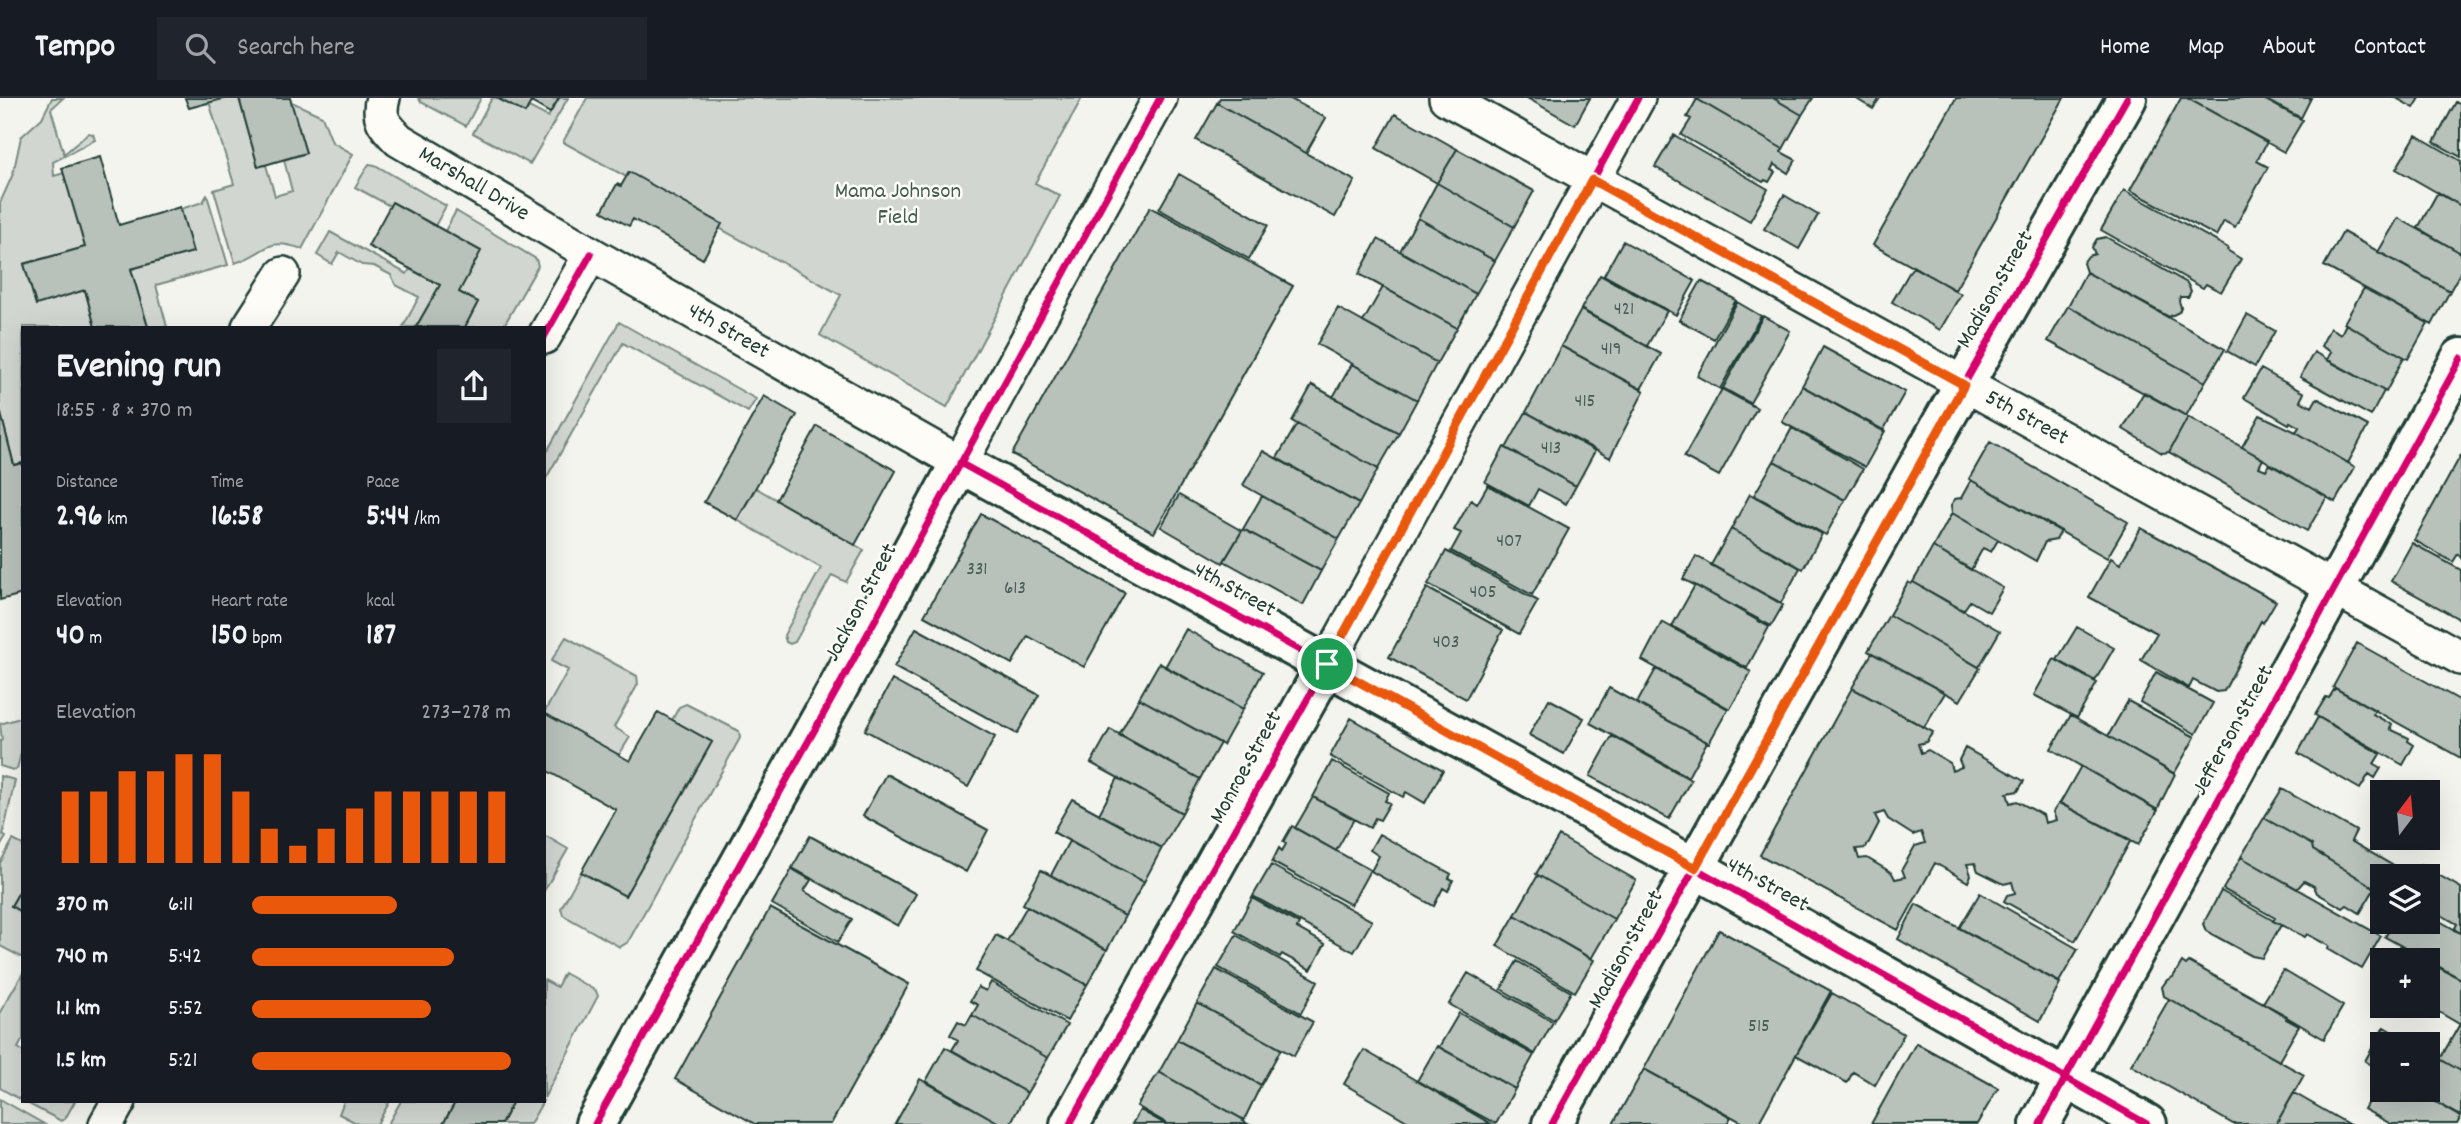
<!DOCTYPE html>
<html lang="en">
<head>
<meta charset="utf-8">
<style>
	:root { --surface:#171b24; --page:#20242c; --text:#f1f3f6; --muted:#9ea1a6; --line:#363941; --accent:#ea580c }
	body { margin:0; font-family:Dekko,sans-serif; background:var(--page); color:var(--text); height:100vh; display:flex; flex-direction:column; font-size:26px; white-space:nowrap }
	* { box-sizing:border-box; margin:0 }
	p { font-size:23px; color:var(--muted) }
	.icon { flex:none; width:38px; height:38px; fill:none; stroke:currentColor; stroke-width:2; stroke-linecap:round; stroke-linejoin:round }
	.map { position:relative; flex:1; overflow:hidden }
	.drawer { position:absolute; left:21px; top:228px; width:525px; height:777px; display:flex; flex-direction:column; background:var(--surface); border-radius:0px; box-shadow:0 7px 28px #0002 }
	.drawer>* { flex:none }
	.needle { width:46px; rotate:16deg }
	.controls { position:absolute; left:2370px; top:682px; display:grid; gap:14px }
	.controls a { display:grid; place-items:center; width:70px; height:70px; border-radius:0px; background:var(--surface); box-shadow:0 7px 28px #0002; font-size:35px }
	.pin { position:absolute; display:grid; place-items:center; width:60px; height:60px; color:#fff; margin:-30px; border:4px solid #fff; border-radius:50%; box-shadow:0 2px 7px #0007 }
	.round { display:grid; place-items:center; flex:none; width:74px; height:74px; border-radius:0px; background:var(--page) }
	.summary { display:flex; align-items:center; justify-content:space-between; height:119px; padding:0 35px }
	h1 { font-size:38px; font-weight:700; line-height:52px }
	.figures { display:grid; grid-template-columns:repeat(3,1fr); gap:10px; height:119px; padding:7px 35px }
	.figures div { display:grid; align-content:center }
	.figures b { font-size:30px; font-weight:700 }
	.figures small { font-size:19px; font-weight:400 }
	.figures p { font-size:19px }
	.chart { height:196px; padding:14px 35px }
	.chart p { display:flex; justify-content:space-between }
	.chart svg { width:100%; height:126px; margin-top:7px; stroke:var(--accent); stroke-width:6 }
	ul { padding:0 35px; list-style:none; font-size:23px }
	li { display:grid; grid-template-columns:112px 84px 1fr; align-items:center; height:52px }
	li i { height:18px; border-radius:9px; background:var(--accent) }
	header { display:flex; align-items:center; gap:42px; box-sizing:border-box; height:98px; padding:0 35px; background:var(--surface); border-bottom:2px solid var(--line) }
	header strong { font-size:33px }
	nav { display:flex; gap:38px; margin-inline-start:auto; font-size:24px }
	.search { width:490px; height:63px; background:var(--page); display:flex; align-items:center; gap:18px; box-sizing:border-box; padding:0 24px; border-radius:0px; color:var(--muted); font-size:26px }
	.map>svg:first-child { display:block }
</style>
</head>
<body>
<header>
<strong>Tempo</strong>
<div class="search"><svg class="icon" aria-label="search" viewBox="0 0 24 24"><circle cx="10" cy="10" r="6"/><path d="M15 15l6 6"/></svg>Search here</div>
<nav><a>Home</a><a>Map</a><a>About</a><a>Contact</a></nav>
</header>
<div class="map">
<svg width="2461" height="1026" viewBox="0 0 2461 1026">
	<rect width="100%" height="100%" fill="#f4f4ef"/>
	<filter id="ink" filterUnits="userSpaceOnUse"><feTurbulence type="fractalNoise" baseFrequency=".0143" numOctaves="2"/><feDisplacementMap in="SourceGraphic" scale="14" xChannelSelector="R" yChannelSelector="G"/><feConvolveMatrix kernelMatrix="1 2 1 2 8 2 1 2 1" color-interpolation-filters="sRGB"/></filter>
	<g filter="url(#ink)">
		<!-- green -->
		<path fill="#d1d6d1" stroke="#788a82" stroke-width="2" d="M52 0H63L51 11 64 56 89 35 93 36 95 42 53 64 54 78 64 75 85 149 24 166 36 206 85 192 95 229H23V365L14 367 0 312V105L13 76 21 39 42 20Z
			M226 0H239L258 68 266 67 275 98 292 93 284 62 306 55 290 3 322 18 332 44 353 56 302 151C265 138 267 155 235 165L214 92 234 86 210 7 207 5Z
			M418 0H481L466 28 421 4Z
			M492 0H497L525 15 529 9 548 19 559 0H568L530 66 473 35Z
			M587 0H1082L1035 85 1060 98 947 309 820 237 841 197 563 44Z
			M369 66 375 67 446 108 435 128 390 108 355 89Z
			M207 97 228 167 156 187 167 229H148L131 171 192 154 181 111 203 104Z
			M456 113 536 161 538 168 503 229H465L478 204 459 194 445 133Z
			M330 134 407 176 410 171 440 187 416 229H403L419 199 396 187 391 177 374 168 362 167 339 154 332 166 317 157Z
			M619 224 756 301 748 314 623 245 544 384V359Z
			M756 390 864 452 846 484 832 477 795 544 790 546 786 544 784 537 821 470 737 422Z
			M566 539 637 578 638 586 614 629 630 639 619 657 544 615 568 572 551 563Z
			M686 606 739 633 740 640 628 844 620 849 563 817 561 810 581 774 625 798 712 644 672 622 679 609Z
			M23 619V647L17 671 13 672 0 668V643L2 642 0 626Z
			M0 678 15 682 3 737 6 739 0 749Z
			M544 737 568 751 544 793Z
			M13 742 23 747V787L11 808 23 815V858L21 859 0 848V765Z
			M23 875V941L18 950 23 953V1003L0 990V914Z
			M564 875 596 893 598 898 544 1000V882L557 889Z
			M0 1001 44 1026H0Z
			M23 1003H75L65 1021 61 1023Z
			M344 1003H384L389 1005 377 1026H358L339 1016Z
			M401 1003H456L443 1026H388Z
			M513 1003H543L530 1026H501Z"/>
		<!-- building -->
		<path fill="#b9c1bb" stroke="#1f3d34" stroke-width="2" fill-rule="evenodd" d="M185 0H226L189 10Z
			M239 0H290L306 55 258 69Z
			M497 0H559L550 15 531 4 525 15Z
			M1220 0H1289L1326 20 1306 55 1217 5Z
			M1527 0H1590L1575 27Z
			M1695 0H1773L1802 17 1783 51Z
			M1773 0H1813L1802 17Z
			M1855 0H1880L1873 11Z
			M1956 0H2064L1955 192 1873 147Z
			M2181 0H2187L2267 44 2257 63 2268 69 2235 129 2224 123 2216 138 2130 92Z
			M2187 0H2262L2303 22 2284 54Z
			M2262 0H2311L2301 20Z
			M2396 0H2420L2414 10Z
			M1697 1 1783 51 1781 54 1796 62 1788 75 1774 66 1771 72 1775 74 1769 84 1765 82 1763 84 1681 37 1691 21 1687 19Z
			M2456 4 2461 7V59L2434 44Z
			M1217 5 1355 83 1335 119 1196 42Z
			M1395 16 1457 51 1437 85 1376 50Z
			M1674 37 1768 91 1750 123 1655 69Z
			M2416 37 2461 63V108L2396 71Z
			M1457 51 1534 93 1514 129 1437 85Z
			M100 59 119 127 180 109 193 154 131 171 148 229H95L85 192 36 207 24 166 85 149 62 70Z
			M629 74 722 126 703 161 633 121 629 128 602 113 617 86 621 88Z
			M1179 76 1268 127 1249 161 1159 111Z
			M1437 85 1514 129 1495 163 1418 120Z
			M2124 92 2228 150 2227 152 2241 161 2221 194 2206 186 2203 190 2101 132Z
			M2438 94 2461 108V155L2418 130Z
			M1784 97 1818 117 1799 151 1764 131Z
			M392 104 481 153 459 194 478 204 465 229H416L440 187 368 148Z
			M1150 109 1293 188 1154 435 1012 356Z
			M1418 120 1495 163 1476 196 1400 153Z
			M2398 120 2461 155V173L2450 193 2378 154Z
			M2343 134 2450 193 2432 227 2324 168Z
			M2106 139 2187 185 2191 193 2188 199H2180L2179 203 2181 209 2179 214 2169 219 2086 174 2083 165 2088 158 2095 156 2092 149 2097 141Z
			M1378 141 1476 196 1457 230 1359 176Z
			M1623 143 1695 183 1676 217 1604 177Z
			M1913 168 1961 196 1940 232 1892 204Z
			M2086 174 2225 251 2205 284 2068 208Z
			M1600 177 1667 213 1647 248 1581 211Z
			M1701 183 1736 202 1714 241 1679 222Z
			M1383 189 1457 230 1437 265 1363 224Z
			M2364 190 2428 225 2408 261 2344 225Z
			M1737 204 1761 218 1720 291 1697 278Z
			M2068 208 2205 284 2186 318 2048 243Z
			M1338 210 1437 265 1417 302 1317 246Z
			M1581 212 1661 256 1641 291 1561 248Z
			M2247 217 2275 233 2255 269 2227 253Z
			M1763 218 1790 233 1750 305 1723 290Z
			M2346 226 2404 259 2386 294 2327 262 2331 254 2321 248 2330 230 2341 236Z
			M1561 248 1644 293 1610 360 1526 314Z
			M1823 249 1905 294 1883 333 1802 288Z
			M2314 254 2384 293 2371 318 2300 279Z
			M1352 266 1417 302 1399 335 1333 299Z
			M2261 271 2304 295 2300 303 2312 309 2317 300 2368 328 2348 365 2296 334 2299 329 2290 324 2289 326 2244 300Z
			M1312 287 1399 335 1378 371 1292 323Z
			M1802 288 1885 333 1865 369 1782 324Z
			M1722 291 1757 310 1719 378 1684 359Z
			M2144 294 2188 319 2169 354 2162 355 2123 331Z
			M764 298 797 317 737 422 704 404Z
			M0 312 14 367 23 365V496L0 502Z
			M1526 314 1595 353 1576 388 1506 350Z
			M2260 317 2296 334 2355 369 2335 404 2242 349Z
			M2188 319 2263 361 2259 369 2266 372 2269 366 2327 399 2307 433 2169 354Z
			M1297 326 1378 371 1359 406 1277 360Z
			M817 328 896 373 855 447 776 402Z
			M1792 330 1863 371 1845 402 1774 363Z
			M1990 344 2128 424 2107 460 1969 381Z
			M1504 349 1576 388 1566 406 1538 391 1529 408 1485 384Z
			M1263 353 1359 406 1339 441 1243 387Z
			M2461 357V460L2458 456 2453 464 2414 442Z
			M1774 363 1845 402 1826 437 1754 397Z
			M1971 382 2061 433 2056 442 2045 444 2036 463 1952 415 1951 407 1955 401 1961 400Z
			M1488 387 1569 431 1532 497 1451 453 1461 435 1454 432 1471 402 1477 406Z
			M1750 396 1822 436 1803 471 1731 431Z
			M1179 397 1242 433 1223 465 1161 429Z
			M1262 398 1339 441 1321 473 1243 431Z
			M1952 415 1998 442 1991 454 1983 450 1971 472 1933 449Z
			M981 416 1125 495 1084 569 1028 538 1012 566 924 518Z
			M2141 430 2276 503 2263 525 2261 523 2224 593 2216 594 2193 582 2189 590 2141 562 2157 535 2089 499 2111 460 2120 466Z
			M1243 431 1321 473 1303 507 1224 463Z
			M1731 431 1800 470 1781 505 1711 467Z
			M2412 445 2461 472V522L2391 483Z
			M1933 449 2003 490 1989 514 1970 503 1963 513 1913 484Z
			M1446 453 1538 503 1519 536 1428 486Z
			M1696 458 1783 507 1771 528 1683 481Z
			M1908 484 1911 486 1913 484 2000 533 1979 569 1889 517Z
			M1695 487 1769 529 1747 570 1672 528Z
			M1427 490 1503 532 1466 601 1389 559Z
			M1889 517 1980 570 1960 603 1868 553Z
			M1662 524 1751 574 1730 611 1642 562Z
			M2077 529 2114 550 2095 583 2057 562Z
			M916 530 1039 597 1017 636 894 569Z
			M1186 531 1263 574 1243 611 1165 569Z
			M2357 545 2461 603V660L2333 589Z
			M1872 555 1945 595 1924 629 1852 590Z
			M2054 561 2097 585 2077 620 2034 597Z
			M1159 565 1243 611 1223 647 1139 600Z
			M1656 571 1728 611 1709 645 1637 605Z
			M2156 574 2213 605 2196 636 2140 604Z
			M892 582 995 639 968 689 865 632Z
			M1609 590 1707 644 1688 679 1590 625Z
			M1852 590 1933 634 1926 644 1918 646 1921 655 1928 652 1950 665 1952 673 1962 669 1959 662 1965 650 2024 683 2018 693 2007 695 2010 705 2017 703 2043 717 2045 725 2056 722 2053 714 2059 705 2131 742 2075 843 2004 803 2007 797 2015 795 2012 784 2004 786 1978 773 1975 765 1967 766 1971 777 1968 784 1935 765 1898 832 1760 757ZM1884 714 1888 721 1913 737 1921 734 1925 745 1915 748 1902 771 1905 779 1895 781 1892 775 1867 760 1859 761 1856 751 1866 750 1879 725 1875 717Z
			M2335 590 2375 612 2373 616 2392 627 2390 631 2409 640 2408 643 2414 647 2403 667 2315 617 2326 599 2329 600Z
			M1139 600 1220 645 1200 681 1119 637Z
			M1549 601 1584 620 1564 656 1529 637Z
			M2128 603 2195 639 2174 676 2108 638Z
			M658 614 712 644 625 798 581 774 616 712 544 671V615L630 663Z
			M2071 617 2175 676 2157 712 2051 651Z
			M2318 619 2380 656 2374 666 2381 670 2375 680 2369 676 2360 691 2298 655Z
			M1351 620 1443 672 1425 705 1406 694 1403 699 1330 658Z
			M1110 631 1200 681 1182 715 1091 665Z
			M1612 638 1691 682 1669 721 1590 678Z
			M1332 663 1389 695 1385 703 1390 705 1380 722 1375 720 1370 730 1313 699Z
			M2081 668 2158 712 2138 747 2060 705Z
			M886 676 988 732 966 774 863 718Z
			M1118 680 1182 715 1162 750 1099 716Z
			M2282 691 2356 733 2351 743 2409 777 2408 779H2382V794L2313 752 2312 747 2264 720Z
			M1313 699 1354 721 1336 753 1295 730Z
			M1072 701 1162 750 1144 784 1053 734Z
			M2264 720 2312 747 2313 752 2375 790 2360 815 2347 807 2343 810 2317 795 2314 788 2304 783 2297 791 2241 759Z
			M1292 728 1370 772 1351 807 1272 764 1279 750 1282 753 1286 746 1283 744Z
			M1379 736 1451 776 1449 780 1453 782 1448 793 1443 790 1434 808 1371 773 1379 758 1370 752Z
			M810 738 916 796 898 828 792 770Z
			M1559 738 1636 782 1614 821 1536 776Z
			M1069 743 1144 784 1125 818 1051 777Z
			M2241 759 2381 838 2362 871 2328 851 2329 848 2307 836 2305 839 2273 823 2275 820 2223 791Z
			M1271 767 1372 823 1354 854 1253 798Z
			M2421 767 2461 790V835L2454 832 2457 826 2427 809 2430 797 2427 796V779H2414Z
			M792 771 811 782 804 793 852 821 838 844 772 806Z
			M1041 772 1125 818 1107 852 1023 806Z
			M1538 777 1614 821 1591 861 1515 817Z
			M23 787V815L11 808Z
			M2221 793 2281 827 2262 860 2252 858 2206 833 2203 826Z
			M1980 795 2078 851 2059 884 1959 830Z
			M1252 800 1299 826 1297 830 1325 846 1311 872 1282 856 1280 859 1234 833Z
			M1916 806 2060 885 2040 923 1898 841Z
			M1027 808 1107 852 1087 887 1007 843Z
			M770 810 909 886 831 1026H755L675 981Z
			M2427 816 2461 835V881L2385 839 2394 824H2427Z
			M1515 817 1594 862 1575 894 1497 848Z
			M1719 832 1831 893 1758 1026H1745L1644 971Z
			M996 837 1087 887 1067 923 976 873Z
			M1236 837 1318 883 1301 915 1218 869Z
			M1517 863 1571 894 1554 922 1501 891Z
			M2182 864 2186 867 2189 864 2287 918 2286 921 2299 928 2279 963 2164 898 2162 889 2167 882 2173 879Z
			M2434 867 2461 881V927L2427 907V880Z
			M1216 871 1313 924 1294 958 1197 905Z
			M2283 872 2343 908 2324 941 2263 905Z
			M1468 875 1553 924 1535 956 1449 906Z
			M991 884 1067 927 1048 960 972 917 978 907 970 903 978 889 986 893Z
			M1832 895 1904 936 1875 987 1853 974 1847 985 1796 957Z
			M2169 901 2304 977 2276 1026H2233L2131 967Z
			M1197 905 1281 951 1261 987 1177 942Z
			M1459 915 1534 957 1515 991 1439 949Z
			M972 917 1048 960 1027 995 952 952 958 942 950 937 958 923 966 927Z
			M2460 926 2461 927V973L2440 961Z
			M2384 929 2415 947H2382V973L2365 963Z
			M1177 942 1261 987 1244 1022 1159 974Z
			M1916 945 1998 990 1977 1026H1871Z
			M1437 948 1515 991 1496 1026 1417 983Z
			M945 949 1027 995 1010 1026H1001L926 983Z
			M1364 952 1417 983 1491 1026H1412L1344 986Z
			M2427 954 2461 973V1018L2415 992H2427Z
			M1644 971 1731 1019 1727 1026H1613Z
			M1159 974 1244 1022 1243 1023 1248 1026H1168L1137 1008Z
			M2382 980V992H2415L2461 1019 2457 1026H2391L2364 1011Z
			M920 981 1001 1026H895Z
			M2294 995 2348 1026H2276Z
			M456 1003H513L501 1026H443Z
			M1140 1012 1165 1026H1132Z"/>
		<g fill="none" stroke-linecap="round" stroke-linejoin="round">
			<!-- minor casing -->
			<g stroke="#1f3d34" stroke-width="38">
				<g id="minor">
					<path id="s1" d="M383 0C377 20 385 28 399 42L591 156 960 365 1160 0"/>
					<path id="s2" d="M1446 0 2461 560"/>
					<path d="M249 229 283 176"/>
					<path d="M544 239 591 156"/>
					<path d="M1327 566 1638 0"/>
					<path d="M106 1026 119 1003"/>
				</g>
			</g>
			<!-- tertiary casing -->
			<g stroke="#1f3d34" stroke-width="44">
				<path id="tertiary" d="M595 1026 838 590 960 365 1695 770 2147 1026
					M1070 1026 1327 566
					M1552 1026 1941 327 2127 0
					M2040 1026 2461 260"/>
			</g>
			<!-- minor -->
			<use href="#minor" stroke="#fdfcf7" stroke-width="33"/>
			<!-- tertiary -->
			<use href="#tertiary" stroke="#fdfcf7" stroke-width="38"/>
			<!-- cycleway casing -->
			<g stroke="#fdfcf7" stroke-width="11">
				<path id="cycleway" d="M544 239 591 156
					M960 365 1695 770 2147 1026
					M595 1026 838 590 1160 0
					M1070 1026 1327 566 1638 0
					M1552 1026 1941 327 2127 0
					M2040 1026 2461 260"/>
			</g>
			<!-- cycleway -->
			<use href="#cycleway" stroke="#d6006c" stroke-width="7"/>
		</g>
	</g>
	<g fill="none" stroke-linecap="round" stroke-linejoin="round" filter="url(#ink)">
		<!-- route casing -->
		<g stroke="#fff" stroke-width="14">
			<path id="route" d="M1592 82 1964 287 1695 770 1327 566Z"/>
		</g>
		<!-- route -->
		<use href="#route" stroke="#ea580c" stroke-width="9"/>
	</g>
	<g text-anchor="middle" dominant-baseline="central" stroke-width="5" stroke-linejoin="round" paint-order="stroke">
		<!-- number labels -->
		<g font-size="19" fill="#465e56">
			<text x="1624" y="212">421</text>
			<text x="1611" y="252">419</text>
			<text x="1585" y="304">415</text>
			<text x="1551" y="351">413</text>
			<text x="1509" y="444">407</text>
			<text x="977" y="472">331</text>
			<text x="1015" y="491">613</text>
			<text x="1483" y="495">405</text>
			<text x="1446" y="545">403</text>
			<text x="1759" y="929">515</text>
		</g>
		<!-- street labels -->
		<g font-size="23" fill="#1f3d34" stroke="#fdfcf7">
			<text stroke="none"><textPath href="#s1" startOffset="135">Marshall Drive</textPath></text>
			<text transform="translate(1996 192) rotate(-60)">Madison Street</text>
			<text stroke="none"><textPath href="#s1" startOffset="429">4th Street</textPath></text>
			<text stroke="none"><textPath href="#s2" startOffset="663">5th Street</textPath></text>
			<text transform="translate(1234 493) rotate(29)">4th Street</text>
			<text transform="translate(862 505) rotate(-62)">Jackson Street</text>
			<text transform="translate(2234 633) rotate(-61)">Jefferson Street</text>
			<text transform="translate(1247 670) rotate(-61)">Monroe Street</text>
			<text transform="translate(1767 788) rotate(29)">4th Street</text>
			<text transform="translate(1627 852) rotate(-61)">Madison Street</text>
		</g>
		<!-- park labels -->
		<g font-size="23" fill="#435c53" stroke="#fdfcf7">
			<text x="898" y="94">Mama Johnson<tspan x="898" dy="26">Field</tspan></text>
		</g>
	</g>
</svg>
<div class="controls">
<a><svg class="needle" viewBox="-14 -14 28 28"><path d="M0-13l5 13h-10z" fill="#e53935"/><path d="M0 13l5-13h-10z" fill="#9ea1a6"/></svg></a>
<a><svg class="icon" aria-label="layers" viewBox="0 0 24 24"><path d="M12 4l9 5-9 5-9-5zM3 14l9 5 9-5"/></svg></a>
<a>+</a>
<a>−</a>
</div>
<div class="pin" style="left:1327px;top:566px;background:#1e9e55"><svg class="icon" aria-label="arrive" viewBox="0 0 24 24"><path d="M6 21V4h12l-3 4 3 4H6"/></svg></div>
<section class="drawer">
<div class="summary"><div><h1>Evening run</h1><p>18:55 · 8 × 370 m</p></div><a class="round"><svg class="icon" aria-label="share" viewBox="0 0 24 24"><path d="M12 15V3M7 8l5-5 5 5M5 13v7h14v-7"/></svg></a></div>
<div class="figures">
<div><p>Distance</p><b>2.96<small> km</small></b></div>
<div><p>Time</p><b>16:58</b></div>
<div><p>Pace</p><b>5:44<small> /km</small></b></div>
</div>
<div class="figures">
<div><p>Elevation</p><b>40<small> m</small></b></div>
<div><p>Heart rate</p><b>150<small> bpm</small></b></div>
<div><p>kcal</p><b>187</b></div>
</div>
<div class="chart"><p><span>Elevation</span>273–278 m</p>
<svg viewBox="0 0 160 44" preserveAspectRatio="none"><path d="M5 44V19M15 44V19M25 44V12M35 44V12M45 44V6M55 44V6M65 44V19M75 44V32M85 44V38M95 44V32M105 44V25M115 44V19M125 44V19M135 44V19M145 44V19M155 44V19"/></svg>
</div>
<ul>
<li><b>370 m</b>6:11<i style="width:56%"></i></li>
<li><b>740 m</b>5:42<i style="width:78%"></i></li>
<li><b>1.1 km</b>5:52<i style="width:69%"></i></li>
<li><b>1.5 km</b>5:21<i style="width:100%"></i></li>
</ul>
</section>
</div>
</body>
</html>
